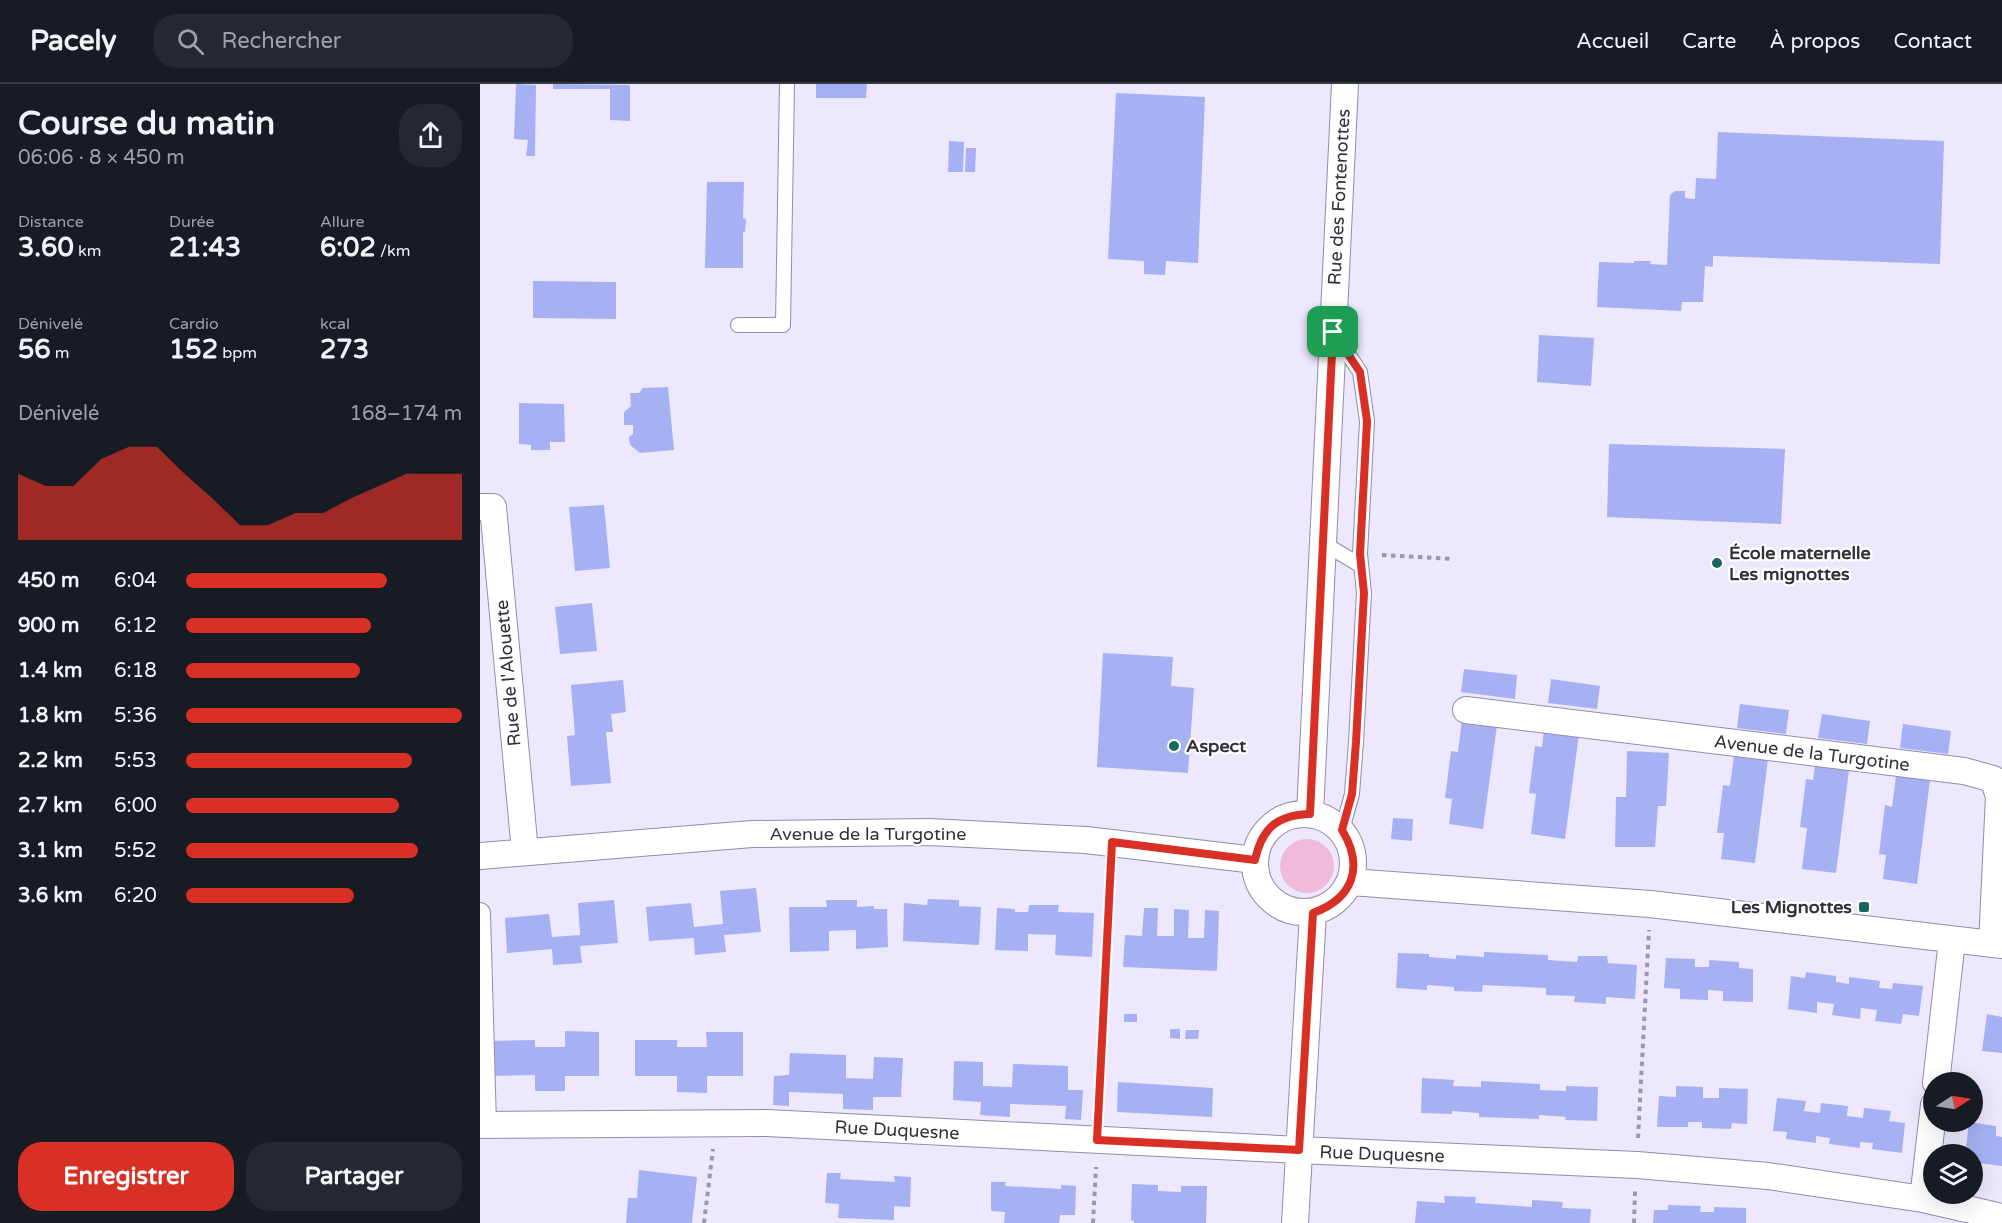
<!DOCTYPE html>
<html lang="fr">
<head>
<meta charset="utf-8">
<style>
	:root { --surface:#171b24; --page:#242831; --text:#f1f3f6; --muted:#9ea1a6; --line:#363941; --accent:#d93025 }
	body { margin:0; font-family:"Varela Round",sans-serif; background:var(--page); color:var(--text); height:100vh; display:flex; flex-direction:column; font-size:22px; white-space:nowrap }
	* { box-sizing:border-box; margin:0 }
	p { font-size:20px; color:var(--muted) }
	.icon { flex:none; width:33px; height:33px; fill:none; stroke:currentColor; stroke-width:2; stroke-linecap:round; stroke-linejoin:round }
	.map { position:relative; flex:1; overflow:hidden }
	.drawer { display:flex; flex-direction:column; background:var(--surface); width:480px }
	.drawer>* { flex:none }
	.needle { width:39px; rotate:78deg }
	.buttons { position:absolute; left:1443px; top:988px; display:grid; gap:12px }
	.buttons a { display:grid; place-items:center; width:60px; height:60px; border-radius:50%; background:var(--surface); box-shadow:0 6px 24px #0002; font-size:30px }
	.pin { position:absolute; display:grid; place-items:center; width:51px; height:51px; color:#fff; margin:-26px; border-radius:12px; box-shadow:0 3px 9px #0006 }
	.round { display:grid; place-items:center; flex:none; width:63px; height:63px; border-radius:24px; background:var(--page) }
	.headline { display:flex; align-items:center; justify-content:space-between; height:102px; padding:0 18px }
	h1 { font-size:33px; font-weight:700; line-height:45px }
	.stats { display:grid; grid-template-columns:repeat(3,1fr); gap:9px; height:102px; padding:6px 18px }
	.stats div { display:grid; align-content:center }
	.stats b { font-size:26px; font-weight:700 }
	.stats small { font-size:16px; font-weight:400 }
	.stats p { font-size:16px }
	.chart { height:168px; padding:12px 18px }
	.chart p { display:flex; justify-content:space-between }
	.chart svg { width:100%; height:108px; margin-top:6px; fill:var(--accent); opacity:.7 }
	.action { display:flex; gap:12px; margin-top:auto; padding:12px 18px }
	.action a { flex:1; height:69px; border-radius:24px; background:var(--accent); color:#fff; font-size:24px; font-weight:700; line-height:69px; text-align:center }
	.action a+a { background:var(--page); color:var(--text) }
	ul { padding:0 18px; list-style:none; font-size:20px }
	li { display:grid; grid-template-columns:96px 72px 1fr; align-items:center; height:45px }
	li i { height:15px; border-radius:8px; background:var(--accent) }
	header { display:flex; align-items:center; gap:36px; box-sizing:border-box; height:84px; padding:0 30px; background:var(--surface); border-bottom:2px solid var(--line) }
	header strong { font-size:28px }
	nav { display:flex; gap:33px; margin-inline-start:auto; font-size:21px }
	.search { width:420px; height:54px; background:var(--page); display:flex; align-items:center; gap:15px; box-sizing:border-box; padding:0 21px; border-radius:24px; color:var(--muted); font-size:22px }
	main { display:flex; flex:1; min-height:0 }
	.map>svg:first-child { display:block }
</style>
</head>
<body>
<header>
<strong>Pacely</strong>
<div class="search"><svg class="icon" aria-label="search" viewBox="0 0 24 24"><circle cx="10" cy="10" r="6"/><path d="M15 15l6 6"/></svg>Rechercher</div>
<nav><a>Accueil</a><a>Carte</a><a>À propos</a><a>Contact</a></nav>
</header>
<main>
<section class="drawer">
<div class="headline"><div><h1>Course du matin</h1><p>06:06 · 8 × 450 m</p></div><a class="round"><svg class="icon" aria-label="share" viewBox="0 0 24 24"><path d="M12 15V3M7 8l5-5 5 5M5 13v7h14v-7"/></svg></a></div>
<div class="stats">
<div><p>Distance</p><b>3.60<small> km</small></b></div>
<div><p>Durée</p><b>21:43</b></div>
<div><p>Allure</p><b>6:02<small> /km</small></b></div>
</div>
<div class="stats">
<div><p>Dénivelé</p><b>56<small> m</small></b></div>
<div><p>Cardio</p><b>152<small> bpm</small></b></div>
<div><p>kcal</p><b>273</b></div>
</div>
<div class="chart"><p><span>Dénivelé</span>168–174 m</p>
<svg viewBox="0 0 160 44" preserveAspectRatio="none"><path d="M0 44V17L10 22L20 22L30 11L40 6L50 6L60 17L70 27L80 38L90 38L100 33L110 33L120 27L130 22L140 17L150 17L160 17V44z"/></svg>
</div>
<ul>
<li><b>450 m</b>6:04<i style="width:73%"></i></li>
<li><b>900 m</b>6:12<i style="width:67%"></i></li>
<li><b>1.4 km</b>6:18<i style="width:63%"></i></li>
<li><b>1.8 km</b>5:36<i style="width:100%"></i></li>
<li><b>2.2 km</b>5:53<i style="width:82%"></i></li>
<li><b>2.7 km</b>6:00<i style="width:77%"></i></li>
<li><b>3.1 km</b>5:52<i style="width:84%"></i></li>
<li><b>3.6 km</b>6:20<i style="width:61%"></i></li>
</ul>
<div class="action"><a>Enregistrer</a><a>Partager</a></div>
</section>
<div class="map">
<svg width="1522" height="1139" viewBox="0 0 1522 1139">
	<rect width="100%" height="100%" fill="#eee8fe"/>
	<!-- green -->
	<path fill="#f0bbda" d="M800 782a27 27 0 1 1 54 0a27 27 0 1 1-54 0Z"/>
	<!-- building -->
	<path fill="#a5b1f3" d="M36 0 56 1 55 72H46L48 56 34 55Z
		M73 0 150 1V37L130 36V5H73Z
		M336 0H387L386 14H336Z
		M636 9 725 13 718 179 686 177 685 191 664 190V177L628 175Z
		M1238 48 1464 57 1460 180 1233 172V183L1225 182 1223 218H1202L1201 227 1117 223 1119 178 1154 179V177H1171L1170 180 1187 181 1190 111 1195 107H1205V114L1215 115 1216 94 1236 95Z
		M469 57 484 58 483 88H468Z
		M486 64H496L495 88H485Z
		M227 98H264L263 134 266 135 265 148H263V184H225Z
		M53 197 136 198V235L53 234Z
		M1059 251 1114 254 1111 302 1057 298Z
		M188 303 194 366 160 369 150 361 149 353 153 350V341H144V328L151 322 150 309H159L163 304Z
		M39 319 84 320 85 358H70V366H51V361L39 360Z
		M1129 360 1305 365 1301 440 1127 433Z
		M124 421 130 484 95 487 89 423Z
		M112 519 117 567 80 570 75 523Z
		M623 569 693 573 691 602 714 604 708 689 617 683Z
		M984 585 1037 591 1035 615 981 608Z
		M1071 595 1120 602 1117 625 1068 619Z
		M143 596 146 628 131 630 133 648H126L131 699 91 702 87 652 95 651 91 601Z
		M1260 620 1309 626 1306 650 1257 644Z
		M1342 630 1390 637 1387 660 1338 654Z
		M982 636 1017 641 1003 745 969 740 972 715 965 714 971 667 978 668Z
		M1423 640 1471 647 1468 670 1420 664Z
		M1064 646 1099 650 1085 755 1051 750 1056 710 1049 709 1055 662 1062 663Z
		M1147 667 1189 669 1186 722H1178L1175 763H1135L1136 713H1146Z
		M1254 671 1288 675 1275 779 1241 775 1244 749H1237L1243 701 1250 702Z
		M1335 681 1369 686 1356 789 1322 785 1327 744 1320 743 1326 695 1333 696Z
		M1416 692 1450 696 1437 800 1403 795 1406 771 1399 770 1405 721 1412 723Z
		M913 734 933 735 932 757 911 755Z
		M276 804 281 848 244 851 246 868 215 871 214 854 169 857 166 823 211 819 214 843 243 840 240 807Z
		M448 815 479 816V822L501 823 499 861 423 857 424 819 447 821Z
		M134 816 138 859 100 862 102 879 73 881 72 865 27 869 25 834 69 830 72 853 100 851 98 819Z
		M346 816H377V823L394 822V825H407L408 863 376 865V846L349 847V867L310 868 309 823H347Z
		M549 821H579L578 828 614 829 612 873 575 871 576 851 548 850V867L515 866 517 824 535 825V828H548Z
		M664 824H678L677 852H694V825L709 826 708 854H724L725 826 739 827 737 887 643 883 645 851 662 852Z
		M1004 868 1068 871V876L1097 878 1098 872H1127L1128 879 1157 881 1155 915 1126 913V920L1094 918 1095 912 1066 911V904L1003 901 1002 908 974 907V903L947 901V906L916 904 918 869 949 870V873L976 875V871L1004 873Z
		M1186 874 1215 875V883H1229V876L1259 878V884L1273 885V918L1243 917V907L1228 906V916L1200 915V905L1184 904Z
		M1326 888 1356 892V898L1369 900V893L1400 897 1399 904 1412 905 1413 899 1443 902 1439 932 1423 930 1421 940 1395 937 1397 926 1381 924 1380 935 1352 931 1354 920 1337 918V929L1308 925 1311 892 1325 894Z
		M644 930H657V938H644Z
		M1507 930 1522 933V969L1502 967Z
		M690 945H700V955L690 954Z
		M706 946H719L718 955H705Z
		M85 947 119 948V992H85V1007H55V991L11 992V957L55 956V963H85Z
		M226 948H263V992H227V1009L197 1008V992H155V956H197V963H227Z
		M310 969 366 971V994L393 995 394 973 423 974 421 1013H393V1026L363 1025V1010L309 1008V1022L293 1021 294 992 309 991Z
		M474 977 503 978V1002L532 1003 533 980 588 982V1006H603L601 1036 585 1035 586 1022 530 1020V1033L500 1031 501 1018 473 1016Z
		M942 994 974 996 973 1002 1001 1003V997L1060 1000V1006L1086 1007V1002L1118 1003 1117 1037 1085 1036 1086 1033 1059 1031V1035L999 1033V1029L972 1027V1030L941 1029Z
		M638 998 733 1004 732 1033 637 1028Z
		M1196 1002 1223 1003V1014H1239V1004L1268 1005 1267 1040 1252 1039 1251 1045 1222 1044V1038H1208V1043H1177L1179 1012 1196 1013Z
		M1297 1014 1326 1017 1324 1027 1340 1029 1341 1019 1368 1022 1367 1032 1383 1034 1384 1024 1411 1027 1409 1037 1425 1039 1422 1069 1392 1065 1393 1059 1380 1058V1064L1349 1060 1350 1054 1336 1052V1059L1306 1055 1307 1048 1293 1047Z
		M1489 1038 1516 1042V1052L1522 1053V1082L1498 1079 1499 1074 1492 1073V1071H1485Z
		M159 1086 217 1093 212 1139H146L148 1114H157Z
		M347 1089H361L360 1095 415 1098 414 1092 431 1093 430 1123 414 1122V1136L358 1134 359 1120 345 1119Z
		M511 1098H526L525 1102 581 1105V1101L596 1102 595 1131H580L579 1139H524L525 1128 511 1127Z
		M652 1100 678 1101V1107L701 1108V1102H727L726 1139H654V1137L651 1136Z
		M964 1112 996 1113 995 1119 1052 1123V1116L1083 1118 1082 1124 1111 1125 1110 1139H935L937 1117 965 1119Z
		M1188 1121 1221 1122 1220 1128H1234V1123L1266 1124V1139H1173L1174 1126H1188Z"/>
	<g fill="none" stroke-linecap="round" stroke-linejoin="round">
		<!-- service casing -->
		<g stroke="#948bac" stroke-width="16">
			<path id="service" d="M258 241H303L307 0
				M856 252 880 288 887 337 880 470 884 509 876 658 872 710 862 746
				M843 459 880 481"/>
		</g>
		<!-- pedestrian casing -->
		<g stroke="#948bac" stroke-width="22">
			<path id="pedestrian" d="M0 829 6 1041"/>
		</g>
		<!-- minor casing -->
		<g stroke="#948bac" stroke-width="28">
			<path id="minor" d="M0 423H13L45 768
				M986 626 1484 687 1513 695 1519 712 1512 860
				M775 779a49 49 0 1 1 98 0a49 49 0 1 1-98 0Z
				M830 730 865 0
				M0 772 272 750 449 748 606 756 775 776
				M871 798 1170 820 1522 861
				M1456 999 1472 856
				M0 1041 287 1039 819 1066 1157 1081 1288 1092 1443 1115 1522 1133
				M1443 1115 1454 1021
				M815 1139 833 829"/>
		</g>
		<!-- path -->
		<path stroke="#9c97a9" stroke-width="4" stroke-dasharray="4.5 4.5" stroke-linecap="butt" d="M902 471 972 475
			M618 1027 631 786
			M1158 1054 1169 846
			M224 1139 233 1065
			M613 1139 616 1083
			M1154 1139 1155 1107"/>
		<!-- service -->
		<use href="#service" stroke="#fff" stroke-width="14"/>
		<!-- pedestrian -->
		<use href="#pedestrian" stroke="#fff" stroke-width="20"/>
		<!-- minor -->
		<use href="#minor" stroke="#fff" stroke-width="26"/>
	</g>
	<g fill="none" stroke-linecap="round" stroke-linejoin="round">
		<!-- route casing -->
		<g stroke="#fff" stroke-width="12">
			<path id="route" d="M853 248 880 288 887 337 880 470 884 509 876 658 872 710 862 746C884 782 874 814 833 829L819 1066 617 1056 632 758 775 776C782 744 797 731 830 730Z"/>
		</g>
		<!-- route -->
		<use href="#route" stroke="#d93025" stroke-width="8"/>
	</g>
	<!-- markers -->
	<g fill="#1c6761" stroke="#fff" stroke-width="2">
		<circle cx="1237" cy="479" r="6"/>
		<circle cx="694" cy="662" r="6"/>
		<rect x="1378" y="817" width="12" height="12" rx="3"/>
	</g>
	<g text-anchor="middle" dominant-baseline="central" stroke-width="4.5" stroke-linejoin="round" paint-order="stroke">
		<!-- street labels -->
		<g font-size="18" fill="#332f3d" stroke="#fff">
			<text transform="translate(859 113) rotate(-87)">Rue des Fontenottes</text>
			<text transform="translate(28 589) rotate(-95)">Rue de l'Alouette</text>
			<text transform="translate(1332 669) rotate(7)">Avenue de la Turgotine</text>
			<text x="388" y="750">Avenue de la Turgotine</text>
			<text transform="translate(417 1046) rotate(3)">Rue Duquesne</text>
			<text transform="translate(902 1070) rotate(2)">Rue Duquesne</text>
		</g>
		<!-- poi labels -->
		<g font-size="18" font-weight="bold" fill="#332f3d" stroke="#fff" text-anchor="start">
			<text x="1249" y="469">École maternelle<tspan x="1249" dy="21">Les mignottes</tspan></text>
			<text x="706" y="662">Aspect</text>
			<text x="1372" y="823" text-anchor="end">Les Mignottes</text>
		</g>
	</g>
</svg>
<div class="buttons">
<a><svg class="needle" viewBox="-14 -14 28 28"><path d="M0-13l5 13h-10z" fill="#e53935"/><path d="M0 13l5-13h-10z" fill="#9ea1a6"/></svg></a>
<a><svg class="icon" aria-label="layers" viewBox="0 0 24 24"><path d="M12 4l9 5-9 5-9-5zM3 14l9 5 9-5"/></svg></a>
</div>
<div class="pin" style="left:853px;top:248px;background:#1e9e55"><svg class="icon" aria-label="arrive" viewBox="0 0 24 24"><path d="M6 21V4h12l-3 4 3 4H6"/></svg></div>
</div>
</main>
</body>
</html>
